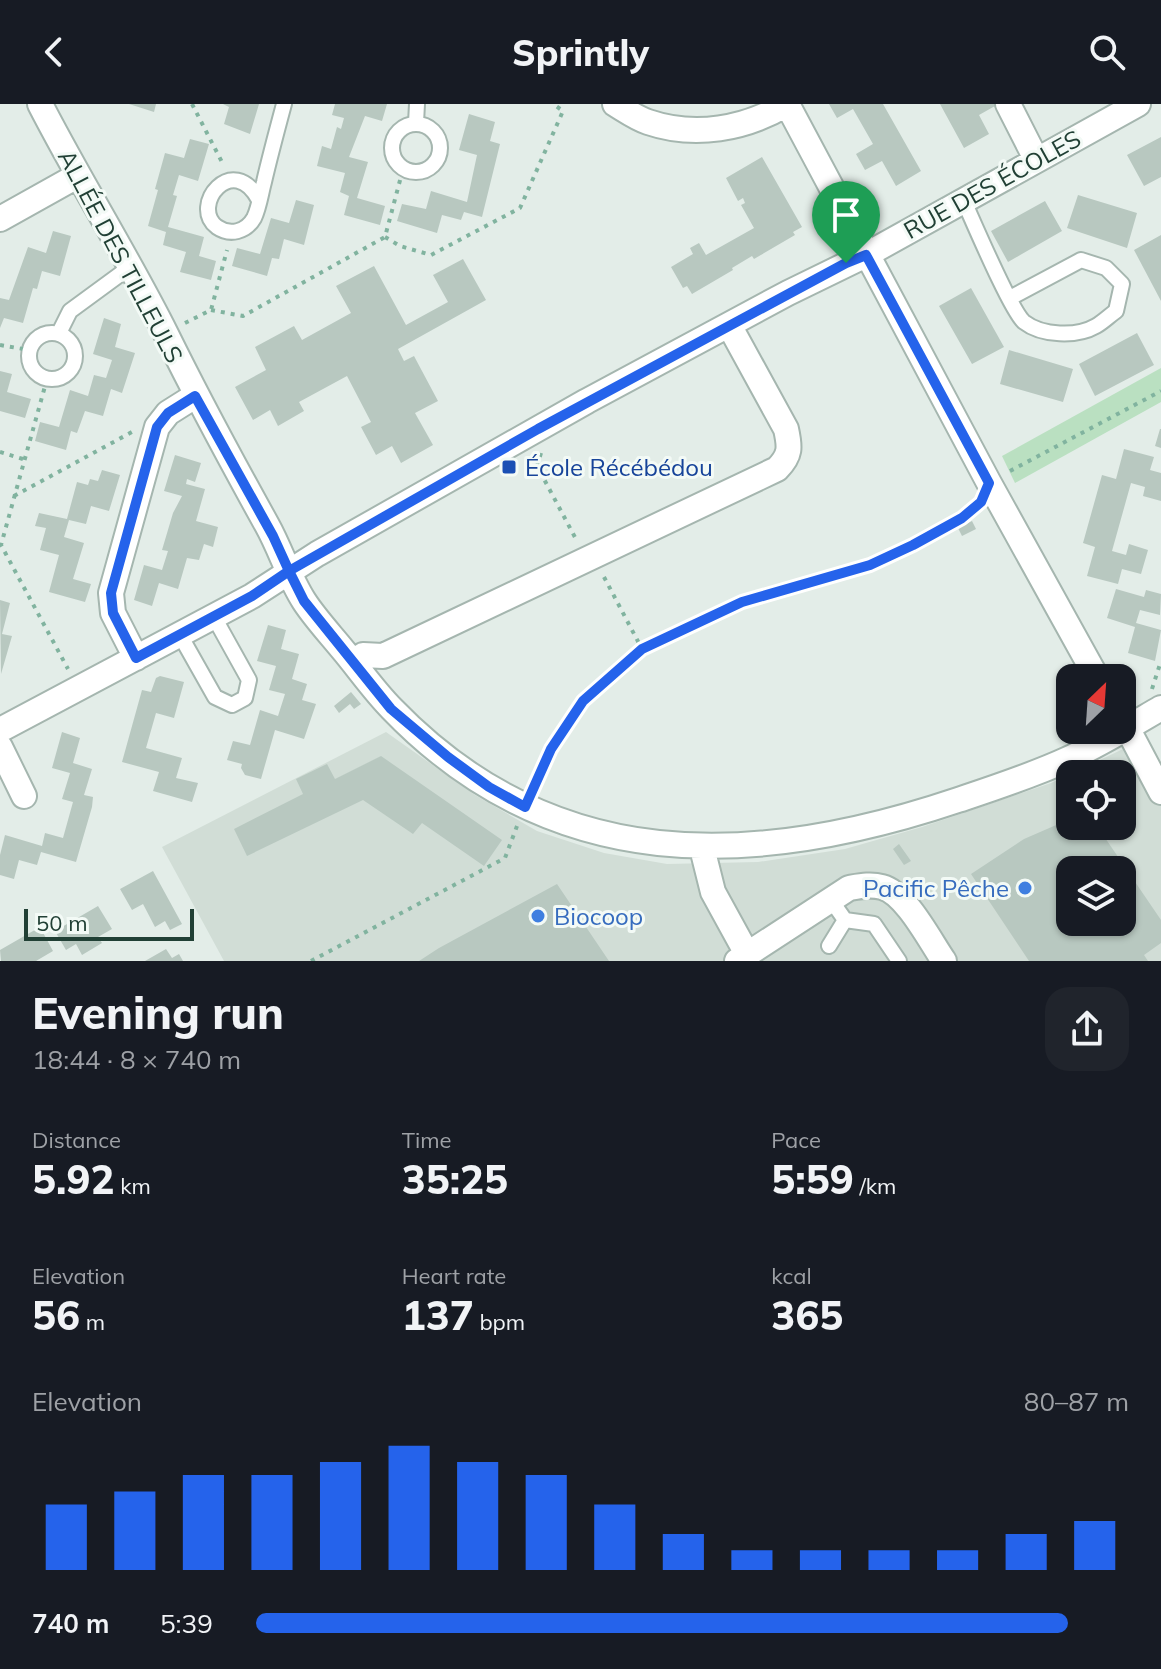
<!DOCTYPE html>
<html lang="en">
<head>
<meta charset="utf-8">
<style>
	:root { --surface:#171b24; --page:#20242c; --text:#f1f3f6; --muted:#9ea1a6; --accent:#2563eb }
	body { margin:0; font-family:Mulish,sans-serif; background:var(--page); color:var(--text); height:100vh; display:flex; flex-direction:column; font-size:30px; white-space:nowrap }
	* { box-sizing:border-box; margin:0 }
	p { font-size:26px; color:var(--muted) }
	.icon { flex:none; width:44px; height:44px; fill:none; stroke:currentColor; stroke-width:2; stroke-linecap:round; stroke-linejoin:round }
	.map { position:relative; height:857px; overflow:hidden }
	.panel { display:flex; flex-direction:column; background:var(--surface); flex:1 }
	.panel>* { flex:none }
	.needle { width:52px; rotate:25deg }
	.controls { position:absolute; left:1056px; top:560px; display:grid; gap:16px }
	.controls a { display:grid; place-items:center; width:80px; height:80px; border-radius:16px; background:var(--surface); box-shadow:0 2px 6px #0004; font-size:40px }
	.scale { position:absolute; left:24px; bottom:20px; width:170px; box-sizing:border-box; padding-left:8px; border:4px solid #214035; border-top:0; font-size:22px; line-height:28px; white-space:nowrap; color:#214035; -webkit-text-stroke:6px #f3faf6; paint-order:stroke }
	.pin { position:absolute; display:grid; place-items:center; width:68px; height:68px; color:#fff; margin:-82px -34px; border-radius:50% 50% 50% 0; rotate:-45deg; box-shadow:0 0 8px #0007 }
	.pin .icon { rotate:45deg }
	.round { display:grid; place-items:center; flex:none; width:84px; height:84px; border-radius:24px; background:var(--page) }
	.overview { display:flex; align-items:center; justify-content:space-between; height:136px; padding:0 32px }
	h1 { font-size:44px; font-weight:800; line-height:60px }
	.figures { display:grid; grid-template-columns:repeat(3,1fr); gap:12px; height:136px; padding:8px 32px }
	.figures div { display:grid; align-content:center }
	.figures b { font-size:40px; font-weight:800 }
	.figures small { font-size:22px; font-weight:400 }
	.figures p { font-size:22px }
	.chart { height:224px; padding:16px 32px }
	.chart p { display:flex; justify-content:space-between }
	.chart svg { width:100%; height:144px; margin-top:8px; stroke:var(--accent); stroke-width:6 }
	ul { padding:0 32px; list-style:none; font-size:26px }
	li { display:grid; grid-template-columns:128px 96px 1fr; align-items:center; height:60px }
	li i { height:20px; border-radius:10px; background:var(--accent) }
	header { display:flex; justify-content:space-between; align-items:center; height:104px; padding:0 32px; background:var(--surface); font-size:36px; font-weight:800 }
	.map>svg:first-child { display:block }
</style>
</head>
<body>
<header><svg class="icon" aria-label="back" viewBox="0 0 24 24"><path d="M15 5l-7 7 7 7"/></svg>Sprintly<svg class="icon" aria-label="search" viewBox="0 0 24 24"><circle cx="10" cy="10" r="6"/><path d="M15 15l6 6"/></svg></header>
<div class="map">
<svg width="1161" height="857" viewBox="0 0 1161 857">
	<rect width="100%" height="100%" fill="#e3ede8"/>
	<!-- built -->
	<path fill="#d1ddd6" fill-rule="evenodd" d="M386 628 475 691 537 727 604 749 667 760 758 758 845 745 922 723 1051 679 1070 670V722H1122V670H1070L1136 639 1161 688V857H224L162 743ZM1070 766H1122V818H1070Z"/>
	<!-- green -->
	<path fill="#bae0c1" d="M1161 264V298L1015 379 1002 352Z"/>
	<!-- building -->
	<path fill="#b8c8c0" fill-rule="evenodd" d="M129 0H156L154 8Z
		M223 0H259L250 30 224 20 229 3Z
		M335 0H387L382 17 365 12 349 53 368 58 357 94 385 102 380 121 344 111 349 92 340 88 345 69 317 62 322 42 331 45 337 23 341 25 344 14 332 11Z
		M829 0H883L921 67 896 82 882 57 865 66 856 50 873 40 853 5 837 14Z
		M940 0H994L995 2 979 11 989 30 964 44Z
		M469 10 495 18 490 37 500 40 482 113 464 108 461 116 442 111 437 129 397 117 402 100 426 105 431 87 467 98 477 51 459 46Z
		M1161 33V73L1144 82 1127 51Z
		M190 35 209 40 198 77 179 71 173 91 177 92 168 123 204 133 199 152 216 157 211 176 180 168 186 148 163 141 166 128 148 122 158 86 155 85 165 49 184 54Z
		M762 53 802 123 793 128 795 131 754 155 752 152 732 164 733 166 692 190 687 182 683 184 671 163 693 150 690 144 699 139 706 151 754 124 741 101 745 99 743 94 738 97 726 74Z
		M1078 91 1137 109 1127 144 1067 124Z
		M296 96 314 101 304 141 284 135 279 155 272 154 267 172 232 162 237 144 260 150 271 114 289 119Z
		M1045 97 1062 127 1008 158 991 127Z
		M53 127 71 132 60 172 42 167 37 185 33 184 23 219 4 214 0 224V194L9 196 28 143 46 149Z
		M1161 131V197L1134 146Z
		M463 155 486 196 398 245 404 257 414 252 438 297 415 309 433 341 401 359 392 342 376 351 361 323 371 318 347 272 299 298 304 307 278 322 270 306 253 316 235 283 266 266 255 243 294 222 302 236 351 209 336 182 374 162 406 221 448 198 433 171Z
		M971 184 1004 243 972 260 939 202Z
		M104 214 121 220 115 243 135 249 122 289 111 285 103 312 85 307 77 329 71 327 66 346 35 337 40 318 59 323 70 286 88 292 94 271 106 274 112 256 93 250Z
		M1137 229 1154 261 1095 292 1079 260Z
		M1009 246 1073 265 1063 298 1000 280Z
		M0 267 12 270 7 288 31 295 25 314 0 307Z
		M1160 325H1161V344L1155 342Z
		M1124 345 1154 353 1150 366 1161 369V397L1143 392 1145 383 1131 379 1112 447 1126 451 1129 440 1148 446 1141 470 1122 465 1118 480 1087 472 1095 443 1083 439 1102 371 1116 375Z
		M175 351 201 359 195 378 187 375 186 380 205 385 196 417 218 423 213 443 204 440 199 456 187 454 178 485 159 479 152 502 134 496 144 461 162 466 168 447 162 446 173 409 182 392 164 387Z
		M102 366 120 371 109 407 91 402 86 420 69 416 64 433 84 439 73 475 91 480 85 498 49 488 59 451 40 446 46 424 35 422 39 409 67 415 77 378 88 381 90 375 98 377Z
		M972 417 976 425 962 432 958 424Z
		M1116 485 1144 493 1146 486 1161 490 1160 511 1140 506 1136 519 1161 526 1155 557 1128 549 1135 523 1107 514Z
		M0 496 10 499 2 530 12 532 1 570Z
		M268 521 286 526 281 545 299 550 292 575 307 580 302 596 316 600 304 635 275 626 261 675 245 671 241 664 242 660 227 656 233 637 250 641 260 606 278 612 285 590 269 586 276 562 257 557Z
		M160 572 184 578 174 614 156 609 146 644 182 654 176 674 198 679 192 698 153 687 159 668 122 658 142 586 151 588 156 574Z
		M351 588 361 600 354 605 350 600 339 609 334 602Z
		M62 628 80 634 73 659 92 665 84 691 93 693 92 703 76 758 41 748 37 761 19 756 14 775 0 771V751L5 731 42 742 45 729 63 734 73 698 62 695 70 669 52 664Z
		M381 652 502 736 484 762 422 719 413 730 363 696 247 752 234 725 303 690 296 675 327 660 335 675Z
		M1070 715V722H1097L1161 816V839L1144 851 1148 857H1029L971 770 1024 735ZM1070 766H1122V818H1070Z
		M899 740 911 757 904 761 893 745Z
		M153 767 182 820 170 826 165 817 155 823 143 800 132 806 120 785Z
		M557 780 609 857H419L439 844Z
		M98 802 112 825 98 833 102 839 82 851 76 840 66 846 55 827Z
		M40 823 53 847 36 857H1L0 846Z
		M166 845 172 854 179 850 183 857H145Z"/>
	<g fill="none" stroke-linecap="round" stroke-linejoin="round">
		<!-- lane casing -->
		<g stroke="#a5b6af" stroke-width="18">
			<path id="lane" d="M416 19 417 0
				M392 44a24 24 0 1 1 48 0a24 24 0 1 1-48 0Z
				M963 95C973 117 1011 207 1024 218 1042 232 1077 233 1096 222 1103 218 1109 212 1116 207L1122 180 1106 164 1081 156 1010 194
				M259 96C233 47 189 102 217 123 230 132 246 128 254 114 259 104 261 89 264 78 270 52 277 26 284 0
				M29 252a23 23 0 1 1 46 0a23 23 0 1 1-46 0Z
				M59 229 70 207 130 163
				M180 531 215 593 232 601 245 594 249 576 214 513
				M831 796 845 816 874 820 899 857
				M829 842 845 816"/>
		</g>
		<!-- street casing -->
		<g stroke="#a5b6af" stroke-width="28">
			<path id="street" d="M40 0C80 78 127 152 166 230 198 295 232 358 267 421 281 446 289 474 304 497 315 514 330 530 343 546 359 565 374 587 392 605 553 772 753 765 958 696 994 684 1031 672 1066 656 1099 641 1130 622 1161 604
				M615 0C625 6 636 14 648 18 695 34 745 25 787 0
				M787 0 989 379 1097 574
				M1008 0 1036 55
				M0 115 77 72
				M136 554 113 509 111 489 157 323 168 309 195 292
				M354 559 363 551 383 552 777 365C791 351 790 343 786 325L729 221
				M1122 614 1161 688
				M0 626 252 492 317 450 587 297 788 189 866 151 1138 0
				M0 643 24 692
				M702 744 713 788 747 850
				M737 857 849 784C861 782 871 780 882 783 906 789 930 837 944 857"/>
		</g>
		<!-- path -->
		<path stroke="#81b39f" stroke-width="4" stroke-dasharray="4 6" stroke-linecap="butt" d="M192 0 224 62
			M385 133 400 142 431 151 520 104 563 7 553 0
			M211 206 243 212 385 133 403 65
			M185 219 211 206 227 146
			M0 241 29 246
			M47 275 1 441 68 565
			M0 348 23 355
			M541 349 537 362 577 437
			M1010 367 1161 287
			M14 392 132 328
			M604 473 642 545
			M1152 585 1161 557
			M535 681C548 652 562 620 583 596 621 554 688 515 742 498 756 493 770 491 784 487 851 469 923 446 977 401
			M311 857 505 754 517 722"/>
		<!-- lane -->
		<use href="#lane" stroke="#fff" stroke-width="14"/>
		<!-- street -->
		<use href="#street" stroke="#fff" stroke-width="24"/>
	</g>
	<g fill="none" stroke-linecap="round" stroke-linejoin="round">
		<!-- route casing -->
		<g stroke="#fff" stroke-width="16">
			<path id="route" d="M846 159 538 325 289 467 273 432 195 292 168 309 157 323 111 489 113 509 136 554 252 492 289 467 304 497 391 605 448 653 489 683 525 703 551 645 583 597 642 545 742 498 870 461 913 441 962 414 981 398 989 379 866 151 846 159"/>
		</g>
		<!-- route -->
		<use href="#route" stroke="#2563eb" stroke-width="10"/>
	</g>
	<!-- markers -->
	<rect fill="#1a4fb4" stroke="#f3faf6" stroke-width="3" x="501" y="355" width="16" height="16" rx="4"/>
	<g fill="#3f7fe0" stroke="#f3faf6" stroke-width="3">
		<circle cx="1025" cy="784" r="8"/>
		<circle cx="538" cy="812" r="8"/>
	</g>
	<g text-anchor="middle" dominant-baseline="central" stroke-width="6" stroke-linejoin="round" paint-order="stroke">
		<!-- street labels -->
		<g font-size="24" fill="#214035" stroke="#f3faf6">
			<text transform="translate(992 80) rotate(-29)">RUE DES ÉCOLES</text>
			<text transform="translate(121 152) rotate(62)">ALLÉE DES TILLEULS</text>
		</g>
		<!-- transit labels -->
		<g font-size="24" fill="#164399" stroke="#f3faf6" text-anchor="start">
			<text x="525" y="363">École Récébédou</text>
		</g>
		<!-- shop labels -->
		<g font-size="24" fill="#366cbe" stroke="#f3faf6" text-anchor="end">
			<text x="1009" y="784">Pacific Pêche</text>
			<text x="554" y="812" text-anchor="start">Biocoop</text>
		</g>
	</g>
</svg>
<div class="controls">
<a><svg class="needle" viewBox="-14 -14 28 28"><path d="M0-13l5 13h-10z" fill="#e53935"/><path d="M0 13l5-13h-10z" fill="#9ea1a6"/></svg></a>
<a><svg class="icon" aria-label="locate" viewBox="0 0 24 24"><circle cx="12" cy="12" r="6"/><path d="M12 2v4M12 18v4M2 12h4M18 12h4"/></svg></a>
<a><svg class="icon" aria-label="layers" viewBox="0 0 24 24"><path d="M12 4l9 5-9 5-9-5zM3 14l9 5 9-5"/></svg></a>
</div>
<div class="scale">50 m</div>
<div class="pin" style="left:846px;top:159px;background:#1e9e55"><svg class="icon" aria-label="arrive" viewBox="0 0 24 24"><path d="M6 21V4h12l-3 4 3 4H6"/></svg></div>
</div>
<section class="panel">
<div class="overview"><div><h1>Evening run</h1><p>18:44 · 8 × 740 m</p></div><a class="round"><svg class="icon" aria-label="share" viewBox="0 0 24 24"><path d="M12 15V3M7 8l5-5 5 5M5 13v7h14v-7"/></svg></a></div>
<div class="figures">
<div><p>Distance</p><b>5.92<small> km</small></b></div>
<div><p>Time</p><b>35:25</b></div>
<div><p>Pace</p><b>5:59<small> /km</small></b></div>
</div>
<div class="figures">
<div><p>Elevation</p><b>56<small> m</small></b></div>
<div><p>Heart rate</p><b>137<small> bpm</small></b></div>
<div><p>kcal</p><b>365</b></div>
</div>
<div class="chart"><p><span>Elevation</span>80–87 m</p>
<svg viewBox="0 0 160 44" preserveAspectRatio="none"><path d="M5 44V24M15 44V20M25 44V15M35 44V15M45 44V11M55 44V6M65 44V11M75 44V15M85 44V24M95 44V33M105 44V38M115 44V38M125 44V38M135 44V38M145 44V33M155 44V29"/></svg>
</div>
<ul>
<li><b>740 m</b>5:39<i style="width:93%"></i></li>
</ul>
</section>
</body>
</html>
